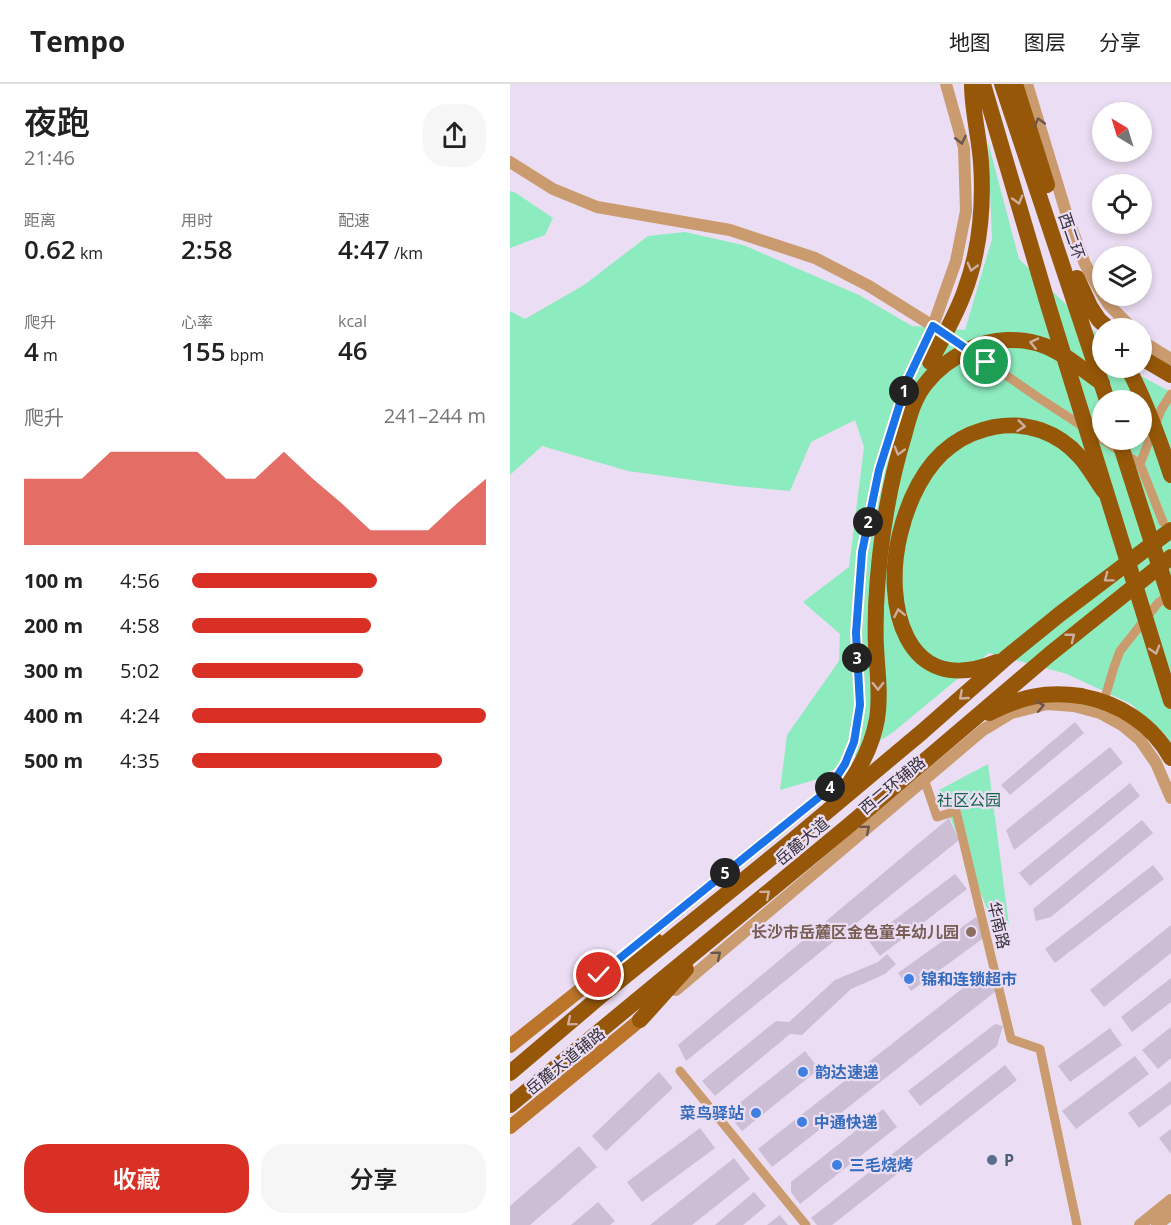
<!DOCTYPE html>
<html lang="zh">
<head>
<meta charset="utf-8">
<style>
	:root { --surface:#fff; --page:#f6f6f6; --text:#222; --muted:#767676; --line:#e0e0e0; --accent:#d93025 }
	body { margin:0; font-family:"Open Sans","Noto Sans SC",sans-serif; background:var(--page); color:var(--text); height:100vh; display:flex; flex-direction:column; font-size:22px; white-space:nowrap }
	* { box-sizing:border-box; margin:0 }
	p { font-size:20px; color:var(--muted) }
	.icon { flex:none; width:33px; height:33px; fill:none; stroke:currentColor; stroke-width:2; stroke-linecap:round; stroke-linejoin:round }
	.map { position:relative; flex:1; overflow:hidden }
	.panel { display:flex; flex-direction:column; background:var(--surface); width:510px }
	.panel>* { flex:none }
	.needle { width:39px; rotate:322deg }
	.fabs { position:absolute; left:582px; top:18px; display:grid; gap:12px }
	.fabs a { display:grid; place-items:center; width:60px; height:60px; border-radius:50%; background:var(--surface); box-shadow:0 3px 9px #0003; font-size:30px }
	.pin { position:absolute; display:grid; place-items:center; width:51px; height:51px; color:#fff; margin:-26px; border:3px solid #fff; border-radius:50%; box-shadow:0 2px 6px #0007 }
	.km { position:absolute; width:30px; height:30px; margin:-15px; border-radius:50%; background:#222; color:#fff; font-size:16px; line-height:30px; text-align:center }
	.round { display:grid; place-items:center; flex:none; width:63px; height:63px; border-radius:24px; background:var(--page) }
	.headline { display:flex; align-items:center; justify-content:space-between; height:102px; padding:0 24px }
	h1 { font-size:33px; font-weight:600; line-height:45px }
	.stats { display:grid; grid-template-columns:repeat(3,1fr); gap:9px; height:102px; padding:6px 24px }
	.stats div { display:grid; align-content:center }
	.stats b { font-size:26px; font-weight:600 }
	.stats small { font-size:16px; font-weight:400 }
	.stats p { font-size:16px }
	.chart { height:168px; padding:12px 24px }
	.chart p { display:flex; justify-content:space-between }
	.chart svg { width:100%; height:108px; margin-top:6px; fill:var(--accent); opacity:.7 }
	.primary-button { display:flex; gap:12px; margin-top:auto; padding:12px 24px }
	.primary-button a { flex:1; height:69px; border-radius:24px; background:var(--accent); color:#fff; font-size:24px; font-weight:600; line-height:69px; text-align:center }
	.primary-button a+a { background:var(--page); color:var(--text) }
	ul { padding:0 24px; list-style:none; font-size:20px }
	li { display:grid; grid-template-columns:96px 72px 1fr; align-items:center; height:45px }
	li i { height:15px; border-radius:8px; background:var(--accent) }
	header { display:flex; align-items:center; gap:36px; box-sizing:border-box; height:84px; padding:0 30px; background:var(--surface); border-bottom:2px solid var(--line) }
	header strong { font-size:28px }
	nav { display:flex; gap:33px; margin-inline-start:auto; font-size:21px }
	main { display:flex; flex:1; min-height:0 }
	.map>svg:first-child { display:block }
</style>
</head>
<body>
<header>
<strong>Tempo</strong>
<nav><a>地图</a><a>图层</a><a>分享</a></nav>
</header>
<main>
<section class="panel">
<div class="headline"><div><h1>夜跑</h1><p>21:46</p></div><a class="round"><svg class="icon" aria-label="share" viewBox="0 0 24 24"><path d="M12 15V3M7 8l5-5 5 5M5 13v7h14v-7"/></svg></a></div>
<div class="stats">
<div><p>距离</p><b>0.62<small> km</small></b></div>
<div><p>用时</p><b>2:58</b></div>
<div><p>配速</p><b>4:47<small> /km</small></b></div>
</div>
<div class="stats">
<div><p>爬升</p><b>4<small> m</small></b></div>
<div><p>心率</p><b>155<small> bpm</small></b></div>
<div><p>kcal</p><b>46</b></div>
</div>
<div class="chart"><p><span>爬升</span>241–244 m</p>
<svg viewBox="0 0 160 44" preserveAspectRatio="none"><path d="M0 44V17L10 17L20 17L30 6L40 6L50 6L60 6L70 17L80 17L90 6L100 17L110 27L120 38L130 38L140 38L150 27L160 17V44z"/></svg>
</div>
<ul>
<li><b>100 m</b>4:56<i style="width:63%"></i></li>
<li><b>200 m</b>4:58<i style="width:61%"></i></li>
<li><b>300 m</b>5:02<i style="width:58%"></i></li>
<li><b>400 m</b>4:24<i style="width:100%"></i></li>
<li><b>500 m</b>4:35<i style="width:85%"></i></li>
</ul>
<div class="primary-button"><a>收藏</a><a>分享</a></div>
</section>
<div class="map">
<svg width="661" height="1141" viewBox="0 0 661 1141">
	<rect width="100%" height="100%" fill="#ebddf3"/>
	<!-- green -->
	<path fill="#8decbf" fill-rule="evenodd" d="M478 58 509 175 592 255V284H622L631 292 661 308V659L654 649 621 620 557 590 479 569 382 649 308 695 270 706 277 651 329 577 330 550 293 518 339 483 354 363 345 336 301 358 280 407 226 402 118 387 32 362 0 391V227L15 235 74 201 138 152 175 148 233 161 349 211 402 242 455 246 482 155ZM592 316H632V356H592Z
		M0 107 6 109 43 134 35 151 0 164Z
		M478 680 499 841 486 847 429 706Z"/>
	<!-- building -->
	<path fill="#ccbed4" d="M565 638 574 649 500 711 491 701Z
		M600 663 613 679 504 766 496 746Z
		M620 699 630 712 520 802 509 789Z
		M439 734 449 756 176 977 168 961Z
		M632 736 643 749 541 833 526 837 523 825Z
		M643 781 654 795 545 879 535 865Z
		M445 790 457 805 370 872 358 856Z
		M466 833 479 850 401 907 388 889Z
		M661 841V869L594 923 580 906Z
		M377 870 386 880 375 890 341 905 292 951 280 950 205 1012 192 997 266 937 279 938 325 896 368 878Z
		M476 886 490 904 262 1083 248 1065Z
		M661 894V918L622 948 611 933Z
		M485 940 493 942 487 962 410 1022 398 1007Z
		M661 943V974L648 985 632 966Z
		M600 944 612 961 560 998 548 982Z
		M295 967 309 985 232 1047 217 1029Z
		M625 972 639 990 566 1045 552 1027Z
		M495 981 507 996 322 1141H307L301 1134Z
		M149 988 163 1004 96 1067 82 1052Z
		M661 997V1020L629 1044 618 1029Z
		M373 1025 387 1043 290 1120 281 1108V1098Z
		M190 1044 205 1064 132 1118 117 1098Z
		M661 1045V1070L649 1054Z
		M69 1062 87 1083 20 1141H0V1122Z
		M224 1074 240 1095 182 1141H140Z
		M244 1108 256 1122 233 1141H205Z
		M88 1118 105 1137 100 1141H61Z
		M270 1131 278 1141H257Z"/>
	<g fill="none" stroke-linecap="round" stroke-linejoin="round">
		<!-- minor -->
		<path stroke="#ca9b6f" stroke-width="9" d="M433 248 529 314 592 355
			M593 356 630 380 653 438
			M630 380 651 326 661 310
			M593 620 604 583 610 567 648 519 661 510
			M414 695 427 733 446 727 501 955 530 965 567 1141
			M170 987 296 1141"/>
		<!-- tertiary -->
		<path stroke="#ca9b6f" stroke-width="12" d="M517 0 558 135 575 180 592 210
			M0 78 43 105 87 123 220 146 305 174 359 202 423 242
			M593 212 599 221 622 244
			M632 255 638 261 661 275
			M124 863 318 706 335 680 344 658 350 621 346 549 352 468 369 386 397 297 423 242 446 177 456 127 454 64 436 0
			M166 906 473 646 501 629 537 620 564 622 590 629 612 641 630 656 646 679 661 714
			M630 1141 661 1116
			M647 1141 661 1130"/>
		<!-- secondary -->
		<path stroke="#ba752b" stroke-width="14" d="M0 962 89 891
			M0 1043 130 936"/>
		<!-- trunk -->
		<path stroke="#965808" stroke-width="16" d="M492 0 597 316
			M505 0 537 101
			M567 194 579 220
			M573 212 589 236 598 244
			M632 274 661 291
			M487 578C394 616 373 519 390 450 398 417 414 381 442 361 454 352 469 346 484 343 517 337 548 348 570 373 579 383 586 396 594 407
			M479 629C511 613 535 607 571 612
			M89 891 146 857
			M130 936 176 885
			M0 989 93 910 283 756 412 648 497 573 550 530 661 446
			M0 1021 337 743 540 570 661 473"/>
		<!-- trunk-bridge -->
		<path stroke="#965808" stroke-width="16" d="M473 0 539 224 661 617
			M420 278C432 256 445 233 454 209 470 167 474 122 471 78 469 52 462 26 462 0
			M618 284C636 318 649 354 661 391
			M609 356 661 518
			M571 612C609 619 642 640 661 674
			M322 723C343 696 361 669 367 635 371 611 367 586 366 562 365 549 366 535 366 522 369 464 377 407 394 352 399 333 404 313 417 298 428 284 444 273 460 265 482 254 511 253 535 262 556 270 574 287 592 299"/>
	</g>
	<!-- one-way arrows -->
	<defs><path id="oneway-chevron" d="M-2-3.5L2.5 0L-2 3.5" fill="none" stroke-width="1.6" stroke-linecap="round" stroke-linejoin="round" transform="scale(1.5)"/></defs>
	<g stroke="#6a564d">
		<use href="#oneway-chevron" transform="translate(529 38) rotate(-106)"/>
		<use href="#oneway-chevron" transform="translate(451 56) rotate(77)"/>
		<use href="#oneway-chevron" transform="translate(530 622) rotate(-11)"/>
		<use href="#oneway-chevron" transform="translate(356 745) rotate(-40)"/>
		<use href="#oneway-chevron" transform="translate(207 871) rotate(-40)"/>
	</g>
	<g stroke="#cdaea1">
		<use href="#oneway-chevron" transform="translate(508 116) rotate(74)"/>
		<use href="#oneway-chevron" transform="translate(462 183) rotate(105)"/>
		<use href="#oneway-chevron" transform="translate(524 259) rotate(-167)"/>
		<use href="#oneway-chevron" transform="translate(511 342) rotate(6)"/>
		<use href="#oneway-chevron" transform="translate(389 367) rotate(106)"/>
		<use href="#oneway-chevron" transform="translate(598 494) rotate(143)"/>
		<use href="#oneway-chevron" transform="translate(389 529) rotate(-101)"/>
		<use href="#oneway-chevron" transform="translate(561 553) rotate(-38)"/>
		<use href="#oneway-chevron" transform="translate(645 566) rotate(73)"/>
		<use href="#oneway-chevron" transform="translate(368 602) rotate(89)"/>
		<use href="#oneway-chevron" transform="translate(453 612) rotate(139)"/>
		<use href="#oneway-chevron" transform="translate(256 810) rotate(-40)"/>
		<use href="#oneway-chevron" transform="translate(61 938) rotate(140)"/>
	</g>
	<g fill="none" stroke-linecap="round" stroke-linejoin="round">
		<!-- route casing -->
		<g stroke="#fff" stroke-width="12">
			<path id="route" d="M89 891 318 706 335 680 344 658 350 621 346 549 352 468 369 386 397 297 423 242 476 278"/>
		</g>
		<!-- route -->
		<use href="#route" stroke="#1a73e8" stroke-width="8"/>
	</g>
	<!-- markers -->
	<circle fill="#8d6e63" stroke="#ebddf3" stroke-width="2" cx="461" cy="848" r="6"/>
	<g fill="#3f7fe0" stroke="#ebddf3" stroke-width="2">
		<circle cx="399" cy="895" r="6"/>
		<circle cx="293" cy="988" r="6"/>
		<circle cx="246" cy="1029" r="6"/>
		<circle cx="292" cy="1038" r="6"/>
		<circle cx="327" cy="1081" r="6"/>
	</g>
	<circle fill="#5c6f8a" stroke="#ebddf3" stroke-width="2" cx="482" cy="1076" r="6"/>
	<g text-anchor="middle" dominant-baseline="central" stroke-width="4.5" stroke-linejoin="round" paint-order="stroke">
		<!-- street labels -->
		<g font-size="16" fill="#37313a" stroke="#ebddf3">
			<text transform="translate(562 152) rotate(71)">西二环</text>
			<text transform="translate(382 701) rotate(-40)">西二环辅路</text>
			<text transform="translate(292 757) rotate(-40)">岳麓大道</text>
			<text transform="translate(489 841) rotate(77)">华南路</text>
			<text transform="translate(55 977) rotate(-39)">岳麓大道辅路</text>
		</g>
		<!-- park labels -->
		<g font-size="16" fill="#136446" stroke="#ebddf3">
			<text x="459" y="716">社区公园</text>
		</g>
		<!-- education labels -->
		<g font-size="16" font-weight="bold" fill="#785e54" stroke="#ebddf3" text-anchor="end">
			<text x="449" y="848">长沙市岳麓区金色童年幼儿园</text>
		</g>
		<!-- shop labels -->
		<g font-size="16" font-weight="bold" fill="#366cbe" stroke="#ebddf3" text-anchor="start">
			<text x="411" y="895">锦和连锁超市</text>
			<text x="305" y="988">韵达速递</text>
			<text x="234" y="1029" text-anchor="end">菜鸟驿站</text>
			<text x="304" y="1038">中通快递</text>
			<text x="339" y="1081">三毛烧烤</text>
		</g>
		<!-- service labels -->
		<g font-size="16" font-weight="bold" fill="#4e5e75" stroke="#ebddf3" text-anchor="start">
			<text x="494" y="1076">P</text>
		</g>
	</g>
</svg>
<div class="fabs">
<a><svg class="needle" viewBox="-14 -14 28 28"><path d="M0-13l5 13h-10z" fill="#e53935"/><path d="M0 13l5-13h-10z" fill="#767676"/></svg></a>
<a><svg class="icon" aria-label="locate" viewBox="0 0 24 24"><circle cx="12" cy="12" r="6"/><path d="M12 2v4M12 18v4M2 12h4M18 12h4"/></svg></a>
<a><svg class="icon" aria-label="layers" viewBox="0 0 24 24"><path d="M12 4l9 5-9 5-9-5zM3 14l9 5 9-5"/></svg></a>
<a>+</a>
<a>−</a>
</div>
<div class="pin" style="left:476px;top:278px;background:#1e9e55"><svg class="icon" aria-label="arrive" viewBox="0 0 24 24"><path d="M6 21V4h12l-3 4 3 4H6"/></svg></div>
<div class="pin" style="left:89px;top:891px;background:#d93025"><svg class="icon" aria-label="check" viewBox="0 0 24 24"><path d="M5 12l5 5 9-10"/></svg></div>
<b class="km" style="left:394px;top:307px">1</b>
<b class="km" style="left:358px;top:438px">2</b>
<b class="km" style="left:347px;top:574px">3</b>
<b class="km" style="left:320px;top:703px">4</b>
<b class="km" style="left:215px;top:789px">5</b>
</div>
</main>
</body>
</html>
